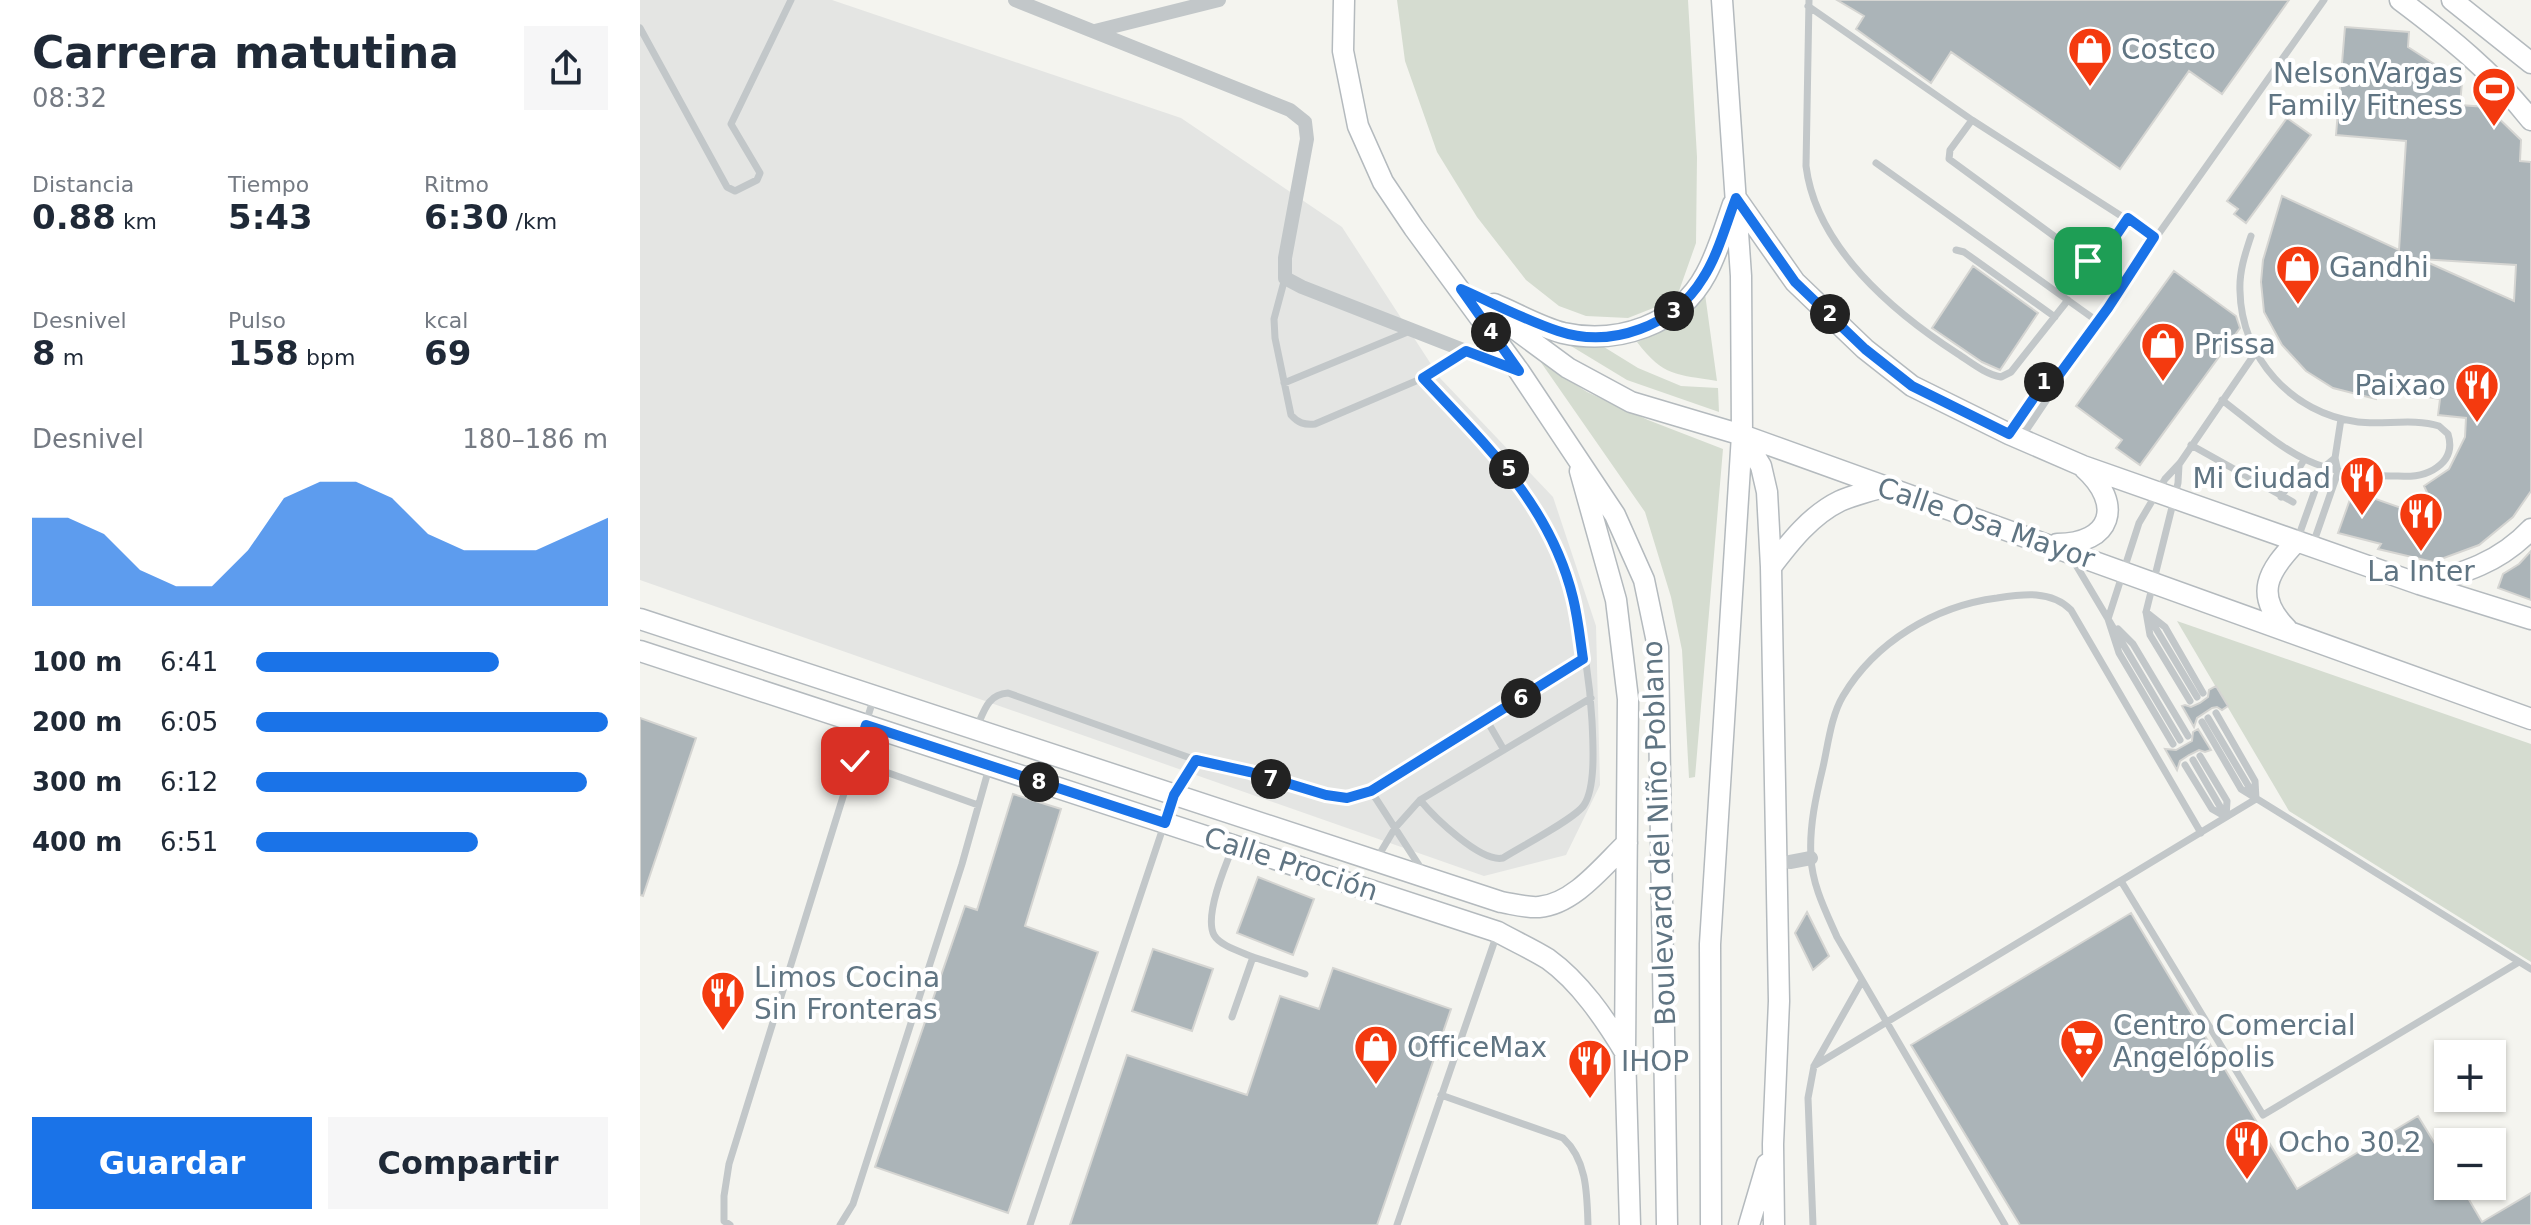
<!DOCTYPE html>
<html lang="es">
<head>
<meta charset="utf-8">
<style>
	:root { --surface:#fff; --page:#f6f6f7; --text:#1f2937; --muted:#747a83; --accent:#1a73e8 }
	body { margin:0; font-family:"DejaVu Sans",sans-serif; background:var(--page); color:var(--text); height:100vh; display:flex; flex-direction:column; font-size:30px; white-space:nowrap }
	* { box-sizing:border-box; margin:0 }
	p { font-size:26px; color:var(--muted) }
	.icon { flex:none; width:44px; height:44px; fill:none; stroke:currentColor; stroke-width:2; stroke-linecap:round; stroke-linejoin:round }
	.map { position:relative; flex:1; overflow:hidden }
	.details { display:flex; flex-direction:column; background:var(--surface); width:640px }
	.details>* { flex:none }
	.buttons { position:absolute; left:1794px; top:1040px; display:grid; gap:16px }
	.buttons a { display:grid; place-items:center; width:72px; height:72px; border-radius:0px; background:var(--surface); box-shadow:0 2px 6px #0004; font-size:40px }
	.pin { position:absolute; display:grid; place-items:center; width:68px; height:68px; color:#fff; margin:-34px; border-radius:16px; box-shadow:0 4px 12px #0006 }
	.km { position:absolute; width:40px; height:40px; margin:-20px; border-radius:50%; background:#222; color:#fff; font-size:22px; line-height:40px; text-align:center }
	.round { display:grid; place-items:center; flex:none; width:84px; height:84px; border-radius:0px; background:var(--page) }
	.overview { display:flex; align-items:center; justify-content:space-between; height:136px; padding:0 32px }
	h1 { font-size:44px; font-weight:800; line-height:60px }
	.stats { display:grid; grid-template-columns:repeat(3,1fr); gap:12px; height:136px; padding:8px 32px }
	.stats div { display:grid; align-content:center }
	.stats b { font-size:34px; font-weight:800 }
	.stats small { font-size:22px; font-weight:400 }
	.stats p { font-size:22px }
	.chart { height:224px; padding:16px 32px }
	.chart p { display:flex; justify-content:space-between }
	.chart svg { width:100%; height:144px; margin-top:8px; fill:var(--accent); opacity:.7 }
	.button { display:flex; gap:16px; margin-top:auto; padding:16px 32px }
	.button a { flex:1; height:92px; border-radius:0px; background:var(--accent); color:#fff; font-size:32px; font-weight:800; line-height:92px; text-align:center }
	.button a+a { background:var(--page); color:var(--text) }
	ul { padding:0 32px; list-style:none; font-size:26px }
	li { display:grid; grid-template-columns:128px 96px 1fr; align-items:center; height:60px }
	li i { height:20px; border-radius:10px; background:var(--accent) }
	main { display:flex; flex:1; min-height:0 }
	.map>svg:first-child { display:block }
</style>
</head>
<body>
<main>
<section class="details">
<div class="overview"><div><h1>Carrera matutina</h1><p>08:32</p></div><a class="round"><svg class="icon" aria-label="share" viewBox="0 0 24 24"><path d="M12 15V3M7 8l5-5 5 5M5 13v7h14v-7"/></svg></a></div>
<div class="stats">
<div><p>Distancia</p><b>0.88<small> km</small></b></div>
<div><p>Tiempo</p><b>5:43</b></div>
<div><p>Ritmo</p><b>6:30<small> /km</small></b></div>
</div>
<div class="stats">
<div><p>Desnivel</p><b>8<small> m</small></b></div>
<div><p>Pulso</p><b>158<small> bpm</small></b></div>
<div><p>kcal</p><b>69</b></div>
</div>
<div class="chart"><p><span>Desnivel</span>180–186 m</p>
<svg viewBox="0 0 160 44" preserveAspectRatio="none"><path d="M0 44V17L10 17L20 22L30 33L40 38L50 38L60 27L70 11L80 6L90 6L100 11L110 22L120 27L130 27L140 27L150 22L160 17V44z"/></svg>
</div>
<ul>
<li><b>100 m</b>6:41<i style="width:69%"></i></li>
<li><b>200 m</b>6:05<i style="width:100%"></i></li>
<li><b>300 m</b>6:12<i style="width:94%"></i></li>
<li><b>400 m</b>6:51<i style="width:63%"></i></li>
</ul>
<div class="button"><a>Guardar</a><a>Compartir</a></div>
</section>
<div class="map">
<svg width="1891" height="1225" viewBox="0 0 1891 1225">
	<rect width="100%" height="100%" fill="#f4f4ef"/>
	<!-- built -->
	<path fill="#e4e5e3" d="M0 0H192L541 118 702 227 800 378 913 497 956 626 960 785 926 855 844 876 0 580Z"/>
	<!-- green -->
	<path fill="#d5dcd0" d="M757 0H1048L1057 157 1056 243 1039 291 1021 305 988 318 946 316 919 306 886 280 837 217 797 152 765 61Z
		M1065 294 1077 381C1036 374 1024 377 997 342 1024 331 1044 315 1065 294Z
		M926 343 964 347 998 368 1041 386 1078 388 1079 412 987 380Z
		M900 361 947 392 1008 420 1083 449 1055 777 1049 778 1042 650 1031 597 1005 512Z
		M1537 621 1891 744V962L1649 811Z"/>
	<!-- building -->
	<path fill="#abb4b8" stroke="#d5d5d2" stroke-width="2" fill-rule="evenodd" d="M1197 0H1649L1582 94 1549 71 1480 169 1311 52 1291 83 1216 29 1224 16Z
		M1705 27 1769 32 1768 47 1822 82 1820 105 1847 107 1881 140 1880 161 1891 162V491L1873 517 1839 545 1793 562 1738 549 1741 544 1698 533 1713 491 1801 522 1784 486 1809 469 1825 437 1826 418 1798 415 1800 399 1738 389 1736 399 1693 388 1666 371 1642 345 1624 312 1621 282 1623 260 1642 196 1759 250 1766 141 1696 135ZM1780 259 1876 265 1874 301Z
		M1647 118 1671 135 1606 223 1594 214 1598 209 1587 201Z
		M1333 266 1398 313 1360 370 1342 362 1292 328Z
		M1534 271 1596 316 1600 328 1500 465 1476 448 1482 440 1436 406Z
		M1891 551V600L1858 588 1863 574 1879 564Z
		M1576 686 1588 706 1582 710 1577 707 1572 708 1557 718 1554 727 1542 706 1545 705 1551 707 1560 703 1568 697 1569 690Z
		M0 718 56 738 3 896 0 895Z
		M1558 729 1571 750 1565 752 1559 750 1549 755 1540 761 1537 770 1525 749 1536 750 1552 741 1553 732Z
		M373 794 421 809 385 926 458 952 368 1213 235 1167 325 906 337 910Z
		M618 877 674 899 653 955 597 933Z
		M1167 912 1189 956 1173 970 1155 933Z
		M1491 913 1657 1189 1778 1116 1808 1165V1186H1821L1842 1222 1891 1193V1225H1380L1271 1045Z
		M513 949 573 969 552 1031 492 1011Z
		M693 968 811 1009 737 1225H430L487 1055 607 1095 640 996 679 1009Z"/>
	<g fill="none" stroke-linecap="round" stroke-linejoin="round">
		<!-- secondary casing -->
		<g stroke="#b4babe" stroke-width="23">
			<path id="secondary" d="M704 0 703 51 718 126 743 182 774 228 879 371 975 515 1004 580 1018 647 1027 1225
				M1760 0C1808 36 1854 73 1891 120
				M1812 0 1891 63
				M1096 198 1155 282 1225 349 1272 386 1369 434 1443 466 1779 584 1891 619
				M837 301 928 368 991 402 1102 435 1891 719
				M854 304C876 313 900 327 923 333 977 345 1039 325 1066 274 1078 252 1085 227 1093 204
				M1102 435 1121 466 1127 492 1131 567 1139 1001 1133 1144 1134 1225
				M940 471 976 600 988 699 985 1052 990 1225
				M1417 544C1472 544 1484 504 1444 468
				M1131 567C1150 542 1171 515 1200 501 1213 495 1228 492 1242 487
				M1779 584C1823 574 1860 562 1891 529
				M0 619 861 902C873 904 887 908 899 907 934 904 963 866 987 843
				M1647 629C1613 595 1628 571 1657 541
				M0 651 858 932C874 941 892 949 908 959 940 982 965 1019 985 1052
				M1071 1225 1070 944 1102 435 1101 276 1082 0
				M1109 1225 1127 1164"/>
		</g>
		<!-- lane -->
		<path stroke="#c2c7c9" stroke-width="7" d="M1169 0 1166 166C1176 247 1253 312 1318 354 1332 363 1345 374 1361 377L1371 372 1428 300
			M1168 6 1332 120 1514 237
			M0 28 87 187 95 191 117 180 120 173 91 124 151 0
			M1332 120 1310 150 1309 159 1448 261 1456 262 1460 259 1488 218
			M1236 163 1457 321
			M1316 250 1324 252 1415 317
			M645 278 634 319 635 338 651 415C658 423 664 425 675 424L783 378 824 352
			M644 383 770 331
			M1582 400C1644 448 1668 476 1751 476 1765 476 1779 478 1793 470 1807 462 1813 450 1808 434L1799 426C1774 418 1744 425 1718 422 1652 414 1601 357 1600 291 1599 272 1605 254 1611 236
			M1370 432 1406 380 1416 379
			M1381 438 1416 386V379L1684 0
			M1551 445 1653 502
			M1539 465 1538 483 1506 612 1510 635 1550 701
			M1641 497 1664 460
			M1658 538 1683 468 1695 458
			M1673 544 1698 472 1695 458 1701 419
			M1433 560 1540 740
			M1506 612 1525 627 1563 693
			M1509 617 1557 697
			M1478 629 1493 644 1548 736
			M1576 713 1615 781 1616 799
			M1568 718 1615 797
			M846 719 864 750
			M1562 722 1601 789 1891 969
			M337 727C344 711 348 694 368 693L556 760 610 772 686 795 707 798 731 791 943 659
			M1533 744 1479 653 1468 619 1499 523 1525 479 1540 463 1616 352
			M1560 756 1587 801 1586 817
			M1553 760 1585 815
			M215 761 338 805
			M1545 765 1572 809 1586 817
			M731 791 782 870
			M780 800C794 817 841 863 863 858 880 847 935 819 944 805 956 787 953 743 952 721 948 648 929 558 889 496 860 452 819 416 783 378
			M736 860 755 828 780 800 951 698
			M1481 881 1623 1115 1879 962
			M613 957 665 974
			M592 1017 613 957C602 952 580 946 574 935 564 916 585 866 593 847
			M1174 1066 1616 799
			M801 1095 923 1138C947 1160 947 1193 948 1225
			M90 1225 84 1221V1196L89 1164 234 697
			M200 1225 213 1204 322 864 349 768
			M390 1225 534 795 556 760
			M757 1225 857 934
			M1173 1225 1168 1098 1174 1066 1222 981
			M1365 1225 1197 937C1186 912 1172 885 1171 857 1169 827 1176 796 1183 767 1188 745 1191 716 1203 696 1235 642 1295 606 1357 598 1383 594 1411 590 1431 610L1561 833"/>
		<!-- street -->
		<path stroke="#c2c7c9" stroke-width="14" d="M375 0 650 110 665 122 667 139 645 258V278L662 287 877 371
			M455 31 579 0
			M1150 862 1171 858"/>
		<!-- secondary -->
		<use href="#secondary" stroke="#fff" stroke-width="20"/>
	</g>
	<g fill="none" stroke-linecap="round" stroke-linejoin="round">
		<!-- route casing -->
		<g stroke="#fff" stroke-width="16">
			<path id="route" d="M215 761 226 725 525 823 534 795 556 760 610 772 686 795 707 798 731 791 943 659C940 639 938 618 933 598 911 506 846 445 783 378L826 351 879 371 821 289C853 303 885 320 918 331 971 349 1034 326 1063 278 1078 255 1086 224 1096 198L1155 282 1225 349 1272 386 1369 434 1406 380 1416 379 1468 308 1514 237 1488 218 1460 259 1456 262 1448 261"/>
		</g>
		<!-- route -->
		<use href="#route" stroke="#1a73e8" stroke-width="10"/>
	</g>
	<!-- icons -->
	<defs>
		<g id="shop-pin" transform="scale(2.3)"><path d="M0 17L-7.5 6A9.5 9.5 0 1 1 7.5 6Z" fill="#f43a0f" stroke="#fff"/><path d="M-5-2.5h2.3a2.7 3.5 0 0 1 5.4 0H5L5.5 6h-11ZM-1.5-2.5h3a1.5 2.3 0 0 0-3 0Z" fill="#fff"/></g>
		<g id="stadium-pin" transform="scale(2.3)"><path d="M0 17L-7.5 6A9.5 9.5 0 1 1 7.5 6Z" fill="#f43a0f" stroke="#fff"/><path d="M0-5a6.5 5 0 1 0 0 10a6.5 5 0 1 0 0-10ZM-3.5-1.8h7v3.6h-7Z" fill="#fff"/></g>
		<g id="restaurant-pin" transform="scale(2.3)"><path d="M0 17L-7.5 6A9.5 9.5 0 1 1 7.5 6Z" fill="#f43a0f" stroke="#fff"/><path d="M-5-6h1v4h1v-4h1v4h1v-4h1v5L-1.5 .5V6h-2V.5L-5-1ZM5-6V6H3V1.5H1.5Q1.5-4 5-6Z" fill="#fff"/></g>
		<g id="supermarket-pin" transform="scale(2.3)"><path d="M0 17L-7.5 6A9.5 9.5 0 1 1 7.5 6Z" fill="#f43a0f" stroke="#fff"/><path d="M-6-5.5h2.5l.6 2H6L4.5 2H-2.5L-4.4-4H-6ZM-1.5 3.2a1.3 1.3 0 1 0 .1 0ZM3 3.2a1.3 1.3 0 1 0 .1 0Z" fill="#fff"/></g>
	</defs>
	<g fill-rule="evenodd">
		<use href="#shop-pin" x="1450" y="49"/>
		<use href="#stadium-pin" x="1854" y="89"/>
		<use href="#shop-pin" x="1658" y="267"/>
		<use href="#shop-pin" x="1523" y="344"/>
		<use href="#restaurant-pin" x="1837" y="385"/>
		<use href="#restaurant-pin" x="1722" y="478"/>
		<use href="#restaurant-pin" x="1781" y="514"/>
		<use href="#restaurant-pin" x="83" y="993"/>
		<use href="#supermarket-pin" x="1442" y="1041"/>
		<use href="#shop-pin" x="736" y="1047"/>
		<use href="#restaurant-pin" x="950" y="1061"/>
		<use href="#restaurant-pin" x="1607" y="1142"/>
	</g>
	<g text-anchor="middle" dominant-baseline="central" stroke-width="8" stroke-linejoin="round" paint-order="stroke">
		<!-- poi labels -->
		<g font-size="28" fill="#607583" stroke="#fff" text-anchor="start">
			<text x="1481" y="49">Costco</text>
			<text x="1823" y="73" text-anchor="end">NelsonVargas<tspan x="1823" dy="32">Family Fitness</tspan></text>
			<text x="1689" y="267">Gandhi</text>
			<text x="1554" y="344">Prissa</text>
			<text x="1806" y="385" text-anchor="end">Paixao</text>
			<text x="1691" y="478" text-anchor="end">Mi Ciudad</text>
			<text x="1781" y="571" text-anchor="middle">La Inter</text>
			<text x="114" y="977">Limos Cocina<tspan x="114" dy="32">Sin Fronteras</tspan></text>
			<text x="1473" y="1025">Centro Comercial<tspan x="1473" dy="32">Angelópolis</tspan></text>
			<text x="767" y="1047">OfficeMax</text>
			<text x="981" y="1061">IHOP</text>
			<text x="1638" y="1142">Ocho 30.2</text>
		</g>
		<!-- street labels -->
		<g font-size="28" fill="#607583" stroke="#fff">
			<text transform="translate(1346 523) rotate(19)">Calle Osa Mayor</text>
			<text transform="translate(1019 833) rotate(-92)">Boulevard del Niño Poblano</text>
			<text transform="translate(651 864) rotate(18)">Calle Proción</text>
		</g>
	</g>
</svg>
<div class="buttons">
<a>+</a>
<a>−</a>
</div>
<div class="pin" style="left:1448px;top:261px;background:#1e9e55"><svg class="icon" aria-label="arrive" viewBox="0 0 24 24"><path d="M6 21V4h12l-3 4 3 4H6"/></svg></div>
<div class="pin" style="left:215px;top:761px;background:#d93025"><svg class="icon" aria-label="check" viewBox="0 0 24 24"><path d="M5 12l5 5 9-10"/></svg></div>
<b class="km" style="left:1404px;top:382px">1</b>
<b class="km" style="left:1190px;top:314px">2</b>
<b class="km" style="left:1034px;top:311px">3</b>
<b class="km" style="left:851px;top:332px">4</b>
<b class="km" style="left:869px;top:469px">5</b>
<b class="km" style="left:881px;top:698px">6</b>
<b class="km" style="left:631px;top:779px">7</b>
<b class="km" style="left:399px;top:782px">8</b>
</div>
</main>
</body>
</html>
